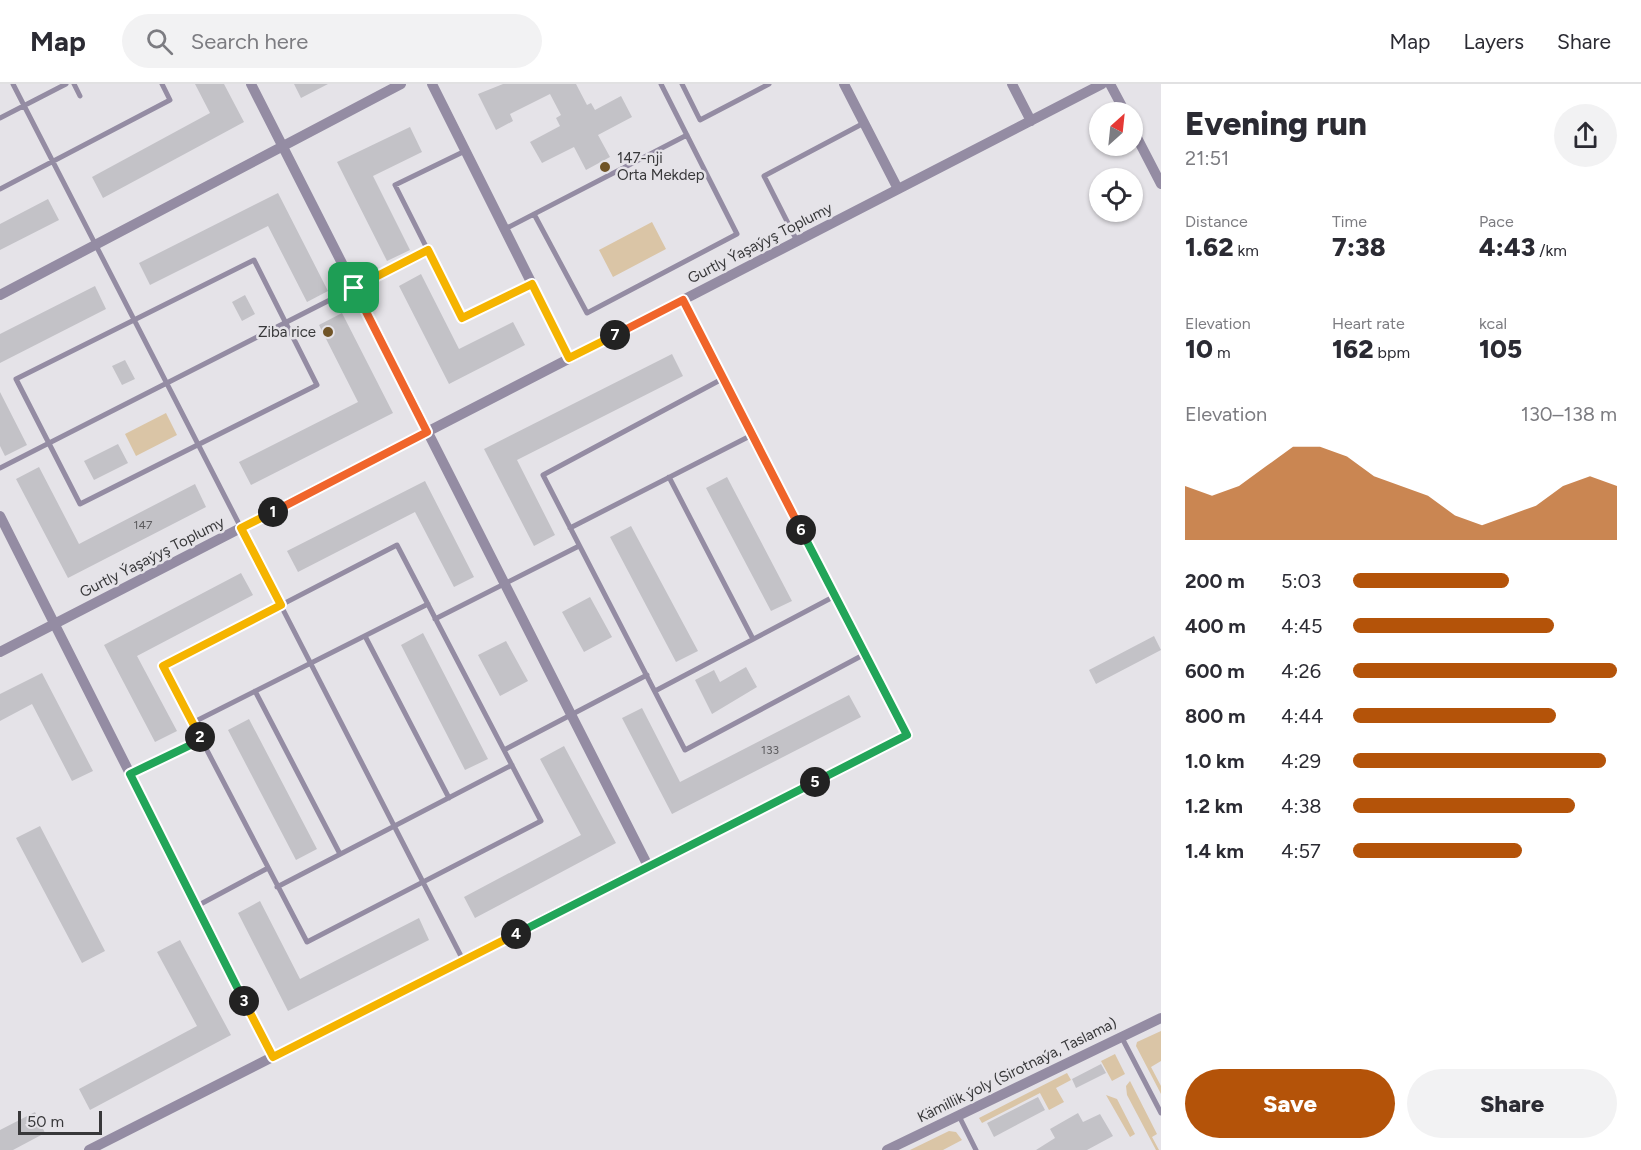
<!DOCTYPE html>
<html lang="en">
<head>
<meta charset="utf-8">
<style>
	:root { --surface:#fff; --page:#f2f2f3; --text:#2b2b33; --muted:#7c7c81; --line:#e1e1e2; --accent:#b45309 }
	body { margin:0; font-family:Figtree,sans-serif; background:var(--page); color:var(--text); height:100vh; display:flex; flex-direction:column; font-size:22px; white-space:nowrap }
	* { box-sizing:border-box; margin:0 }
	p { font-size:20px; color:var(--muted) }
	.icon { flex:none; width:33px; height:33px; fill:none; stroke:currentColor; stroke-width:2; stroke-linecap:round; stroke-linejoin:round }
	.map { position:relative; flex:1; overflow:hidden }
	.details { display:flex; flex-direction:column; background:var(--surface); width:480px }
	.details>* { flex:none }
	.needle { width:39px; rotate:27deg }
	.fabs { position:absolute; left:1089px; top:18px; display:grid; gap:12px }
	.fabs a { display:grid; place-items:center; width:54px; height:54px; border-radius:50%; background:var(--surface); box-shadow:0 2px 4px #0004; font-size:30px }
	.scale { position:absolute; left:18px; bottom:15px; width:84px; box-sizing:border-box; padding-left:6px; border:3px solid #38383a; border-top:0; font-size:16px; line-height:21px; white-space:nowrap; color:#38383a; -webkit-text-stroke:4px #e5e3e8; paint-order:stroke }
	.pin { position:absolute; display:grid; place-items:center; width:51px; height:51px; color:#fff; margin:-26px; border-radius:12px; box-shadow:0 3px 9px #0006 }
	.km { position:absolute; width:30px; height:30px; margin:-15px; border-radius:50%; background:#222; color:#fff; font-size:16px; line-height:30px; text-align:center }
	.round { display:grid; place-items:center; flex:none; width:63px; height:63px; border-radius:32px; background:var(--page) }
	.summary { display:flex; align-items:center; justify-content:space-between; height:102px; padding:0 24px }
	h1 { font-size:33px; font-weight:800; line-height:45px }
	.stats { display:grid; grid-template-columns:repeat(3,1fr); gap:9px; height:102px; padding:6px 24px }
	.stats div { display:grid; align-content:center }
	.stats b { font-size:26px; font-weight:800 }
	.stats small { font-size:16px; font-weight:400 }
	.stats p { font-size:16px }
	.chart { height:168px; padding:12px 24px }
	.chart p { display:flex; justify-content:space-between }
	.chart svg { width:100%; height:108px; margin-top:6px; fill:var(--accent); opacity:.7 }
	.cta { display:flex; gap:12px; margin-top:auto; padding:12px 24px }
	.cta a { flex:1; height:69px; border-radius:36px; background:var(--accent); color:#fff; font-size:24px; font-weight:800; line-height:69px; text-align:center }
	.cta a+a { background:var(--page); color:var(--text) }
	ul { padding:0 24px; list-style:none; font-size:20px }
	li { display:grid; grid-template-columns:96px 72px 1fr; align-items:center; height:45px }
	li i { height:15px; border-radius:8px; background:var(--accent) }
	header { display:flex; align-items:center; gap:36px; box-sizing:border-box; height:84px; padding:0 30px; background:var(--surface); border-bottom:2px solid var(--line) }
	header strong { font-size:28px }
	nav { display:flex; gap:33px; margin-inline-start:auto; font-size:21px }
	.search { width:420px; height:54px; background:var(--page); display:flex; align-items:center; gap:15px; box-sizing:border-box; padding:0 21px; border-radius:33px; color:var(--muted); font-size:22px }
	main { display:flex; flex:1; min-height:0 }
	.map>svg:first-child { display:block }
</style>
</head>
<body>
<header>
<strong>Map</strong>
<div class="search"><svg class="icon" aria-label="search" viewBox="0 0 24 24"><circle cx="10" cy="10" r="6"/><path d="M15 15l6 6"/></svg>Search here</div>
<nav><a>Map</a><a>Layers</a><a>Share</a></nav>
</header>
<main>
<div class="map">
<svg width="1161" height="1066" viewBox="0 0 1161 1066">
	<rect width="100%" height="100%" fill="#e5e3e8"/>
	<!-- green -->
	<path fill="#dac5a6" d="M652 138 666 165 613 193 599 166Z
		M166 329 177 351 136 372 125 350Z
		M1161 947V977L1151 983 1161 1002V1010L1136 962 1137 958Z
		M1115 970 1125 990 1112 997 1101 977Z
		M1067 989 1071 996 1056 1004 1064 1018 1049 1026 1040 1009 982 1039 979 1034Z
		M1130 997 1157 1050 1152 1053 1159 1066H1156L1127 1011 1126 1002Z
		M1106 1011 1117 1015 1135 1050 1130 1053Z
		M949 1047 956 1048 962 1056 943 1066H910Z"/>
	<!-- building -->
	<path fill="#c3c2c7" d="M195 0H224L244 38 103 114 92 93 210 29Z
		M294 0H328L301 14Z
		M503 0H576L587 21 591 19 595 26 621 12 632 33 598 51 610 73 586 86 574 63 542 79 530 58 560 42 556 34 561 31 550 10 510 30 513 37 496 46 478 10Z
		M410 43 422 68 373 92 410 166 387 177 337 78Z
		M278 109 328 207 307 218 268 142 150 201 139 179Z
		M48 115 59 136 0 166V140Z
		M421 190 459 265 513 238 525 261 449 300 399 202Z
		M95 202 106 225 0 279V250Z
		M245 211 255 230 242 237 232 218Z
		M342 229 393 329 251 401 239 378 358 318 319 241Z
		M672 270 683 292 517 376 555 451 534 462 484 365Z
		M125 276 135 295 122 301 112 282Z
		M0 308 27 361 5 372 0 362Z
		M118 360 128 379 94 396 84 377Z
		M39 383 79 460 195 400 206 423 68 494 16 395Z
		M727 393 792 517 771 527 706 404Z
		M425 397 474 493 454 503 415 428 298 488 287 467Z
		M631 442 698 567 676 578 610 453Z
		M241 489 253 511 137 572 177 647 155 658 104 561Z
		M590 513 612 553 584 568 562 528Z
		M423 549 488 675 465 686 401 561Z
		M1154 552 1161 566 1096 600 1089 586Z
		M506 557 528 597 500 612 478 571Z
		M746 583 757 603 712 630 695 596 714 586 720 598Z
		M42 589 93 687 72 697 32 620 0 637V610Z
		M849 611 861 633 672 730 622 634 642 624 680 698Z
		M249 635 317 765 296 776 228 646Z
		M564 662 616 759 475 834 464 813 581 751 540 675Z
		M40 742 105 867 82 879 16 754Z
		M260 817 300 895 419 834 429 856 288 927 238 829Z
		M180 856 231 951 90 1026 79 1005 197 942 157 868Z
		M1101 980 1106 989 1076 1004 1072 995Z
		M1038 1013 1045 1026 994 1053 987 1039Z
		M35 1028 45 1049 13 1066H0V1046Z
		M1078 1029 1083 1038 1100 1030 1113 1052 1087 1066H1036L1055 1054 1050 1045Z"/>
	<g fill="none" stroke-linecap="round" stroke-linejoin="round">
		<!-- service -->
		<path stroke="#948ca3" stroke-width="5" d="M13 0 463 876
			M74 0 80 12
			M682 0 700 36 769 0
			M0 34 66 0
			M465 67 395 101 462 234 532 200
			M0 105 170 16 162 0
			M534 130 587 229 737 150 661 0
			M505 145 687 51
			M797 157 764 92 864 39
			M254 176 317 301 80 420 16 295Z
			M724 294 543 391 685 666 865 570
			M0 384 428 166
			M669 393 753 555
			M570 444 752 351
			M397 461 541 737 307 858 163 582Z
			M435 535 579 462
			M365 552 449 714
			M255 607 340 770
			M655 607 835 512
			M192 639 428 520
			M504 666 647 591
			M130 690 201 655
			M277 803 512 681
			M197 822 268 784
			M1121 952 1161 1029
			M959 1032 976 1066"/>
		<!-- minor -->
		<path stroke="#948ca3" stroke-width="10" d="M251 0 648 782
			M432 0 569 274
			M844 0 898 105
			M1012 0 1031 37
			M1110 0 1125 28
			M1132 44 1161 100
			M0 211 401 0
			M0 432 273 973
			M0 568 1102 0
			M89 1066 907 651 683 216
			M887 1066 1161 934"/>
	</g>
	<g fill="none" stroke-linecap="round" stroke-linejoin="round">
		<!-- split-1 casing -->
		<g stroke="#fff" stroke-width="12">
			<path id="split-1" d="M273 428 427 348 354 204"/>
		</g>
		<!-- split-2 casing -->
		<g stroke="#fff" stroke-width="12">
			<path id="split-2" d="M200 653 163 582 281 521 241 444 273 428"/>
		</g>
		<!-- split-3 casing -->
		<g stroke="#fff" stroke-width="12">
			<path id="split-3" d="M200 653 201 656 130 690 244 917"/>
		</g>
		<!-- split-4 casing -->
		<g stroke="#fff" stroke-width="12">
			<path id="split-4" d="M244 917 273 973 516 850"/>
		</g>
		<!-- split-5 casing -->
		<g stroke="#fff" stroke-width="12">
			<path id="split-5" d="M516 850 815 698"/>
		</g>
		<!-- split-6 casing -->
		<g stroke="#fff" stroke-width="12">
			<path id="split-6" d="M801 446 907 651 815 698"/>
		</g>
		<!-- split-7 casing -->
		<g stroke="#fff" stroke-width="12">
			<path id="split-7" d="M615 251 683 216 801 446"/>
		</g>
		<!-- split-8 casing -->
		<g stroke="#fff" stroke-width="12">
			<path id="split-8" d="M354 204 428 166 462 234 532 200 569 274 615 251"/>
		</g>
		<!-- split-1 -->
		<use href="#split-1" stroke="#f0652b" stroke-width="8"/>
		<!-- split-2 -->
		<use href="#split-2" stroke="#f5b400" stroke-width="8"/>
		<!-- split-3 -->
		<use href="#split-3" stroke="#22a559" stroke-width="8"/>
		<!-- split-4 -->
		<use href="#split-4" stroke="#f5b400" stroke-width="8"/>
		<!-- split-5 -->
		<use href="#split-5" stroke="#22a559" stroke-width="8"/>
		<!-- split-6 -->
		<use href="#split-6" stroke="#22a559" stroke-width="8"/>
		<!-- split-7 -->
		<use href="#split-7" stroke="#f0652b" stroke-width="8"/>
		<!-- split-8 -->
		<use href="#split-8" stroke="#f5b400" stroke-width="8"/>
	</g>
	<!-- markers -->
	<g fill="#705427" stroke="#e5e3e8" stroke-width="2">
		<circle cx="605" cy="83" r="6"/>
		<circle cx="328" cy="248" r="6"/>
	</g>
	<g text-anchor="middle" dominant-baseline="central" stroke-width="5" stroke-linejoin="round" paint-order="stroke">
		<!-- number labels -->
		<g font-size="12" fill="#5b5a5d">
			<text x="143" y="441">147</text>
			<text x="770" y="666">133</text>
		</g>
		<!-- poi labels -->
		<g font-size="15" fill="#38383a" stroke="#e5e3e8" text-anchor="start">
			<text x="617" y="74">147-nji<tspan x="617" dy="17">Orta Mekdep</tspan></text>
			<text x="316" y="248" text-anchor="end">Ziba rice</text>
		</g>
		<!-- street labels -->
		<g font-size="15" fill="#38383a" stroke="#e5e3e8">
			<text transform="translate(760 159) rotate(-27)">Gurtly Ýaşaýyş Toplumy</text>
			<text transform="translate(152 473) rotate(-27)">Gurtly Ýaşaýyş Toplumy</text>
			<text transform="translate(1017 986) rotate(-26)">Kämillik ýoly (Sirotnaýa, Taslama)</text>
		</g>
	</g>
</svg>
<div class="fabs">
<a><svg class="needle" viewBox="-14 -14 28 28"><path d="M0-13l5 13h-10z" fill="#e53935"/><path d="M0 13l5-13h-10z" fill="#7c7c81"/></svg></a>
<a><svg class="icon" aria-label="locate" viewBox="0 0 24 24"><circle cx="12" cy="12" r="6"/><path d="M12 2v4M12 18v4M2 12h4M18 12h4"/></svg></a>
</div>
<div class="scale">50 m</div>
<div class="pin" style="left:354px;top:204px;background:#1e9e55"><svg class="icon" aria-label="arrive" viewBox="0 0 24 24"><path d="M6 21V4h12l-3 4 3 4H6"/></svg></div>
<b class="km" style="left:273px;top:428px">1</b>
<b class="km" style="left:200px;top:653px">2</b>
<b class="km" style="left:244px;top:917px">3</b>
<b class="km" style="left:516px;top:850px">4</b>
<b class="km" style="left:815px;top:698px">5</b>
<b class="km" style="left:801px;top:446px">6</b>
<b class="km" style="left:615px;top:251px">7</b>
</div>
<section class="details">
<div class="summary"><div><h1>Evening run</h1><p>21:51</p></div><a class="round"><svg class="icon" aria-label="share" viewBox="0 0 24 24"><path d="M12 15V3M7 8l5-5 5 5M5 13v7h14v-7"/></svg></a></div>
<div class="stats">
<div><p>Distance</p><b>1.62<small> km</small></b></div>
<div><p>Time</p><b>7:38</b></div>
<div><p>Pace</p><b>4:43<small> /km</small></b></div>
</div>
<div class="stats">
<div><p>Elevation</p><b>10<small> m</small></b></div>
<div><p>Heart rate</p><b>162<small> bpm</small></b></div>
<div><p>kcal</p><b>105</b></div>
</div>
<div class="chart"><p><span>Elevation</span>130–138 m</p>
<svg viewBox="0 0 160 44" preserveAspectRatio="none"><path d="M0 44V22L10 26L20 22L30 14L40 6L50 6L60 10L70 18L80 22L90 26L100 34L110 38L120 34L130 30L140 22L150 18L160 22V44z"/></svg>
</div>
<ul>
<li><b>200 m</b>5:03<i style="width:59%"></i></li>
<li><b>400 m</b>4:45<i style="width:76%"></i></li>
<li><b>600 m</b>4:26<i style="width:100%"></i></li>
<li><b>800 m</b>4:44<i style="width:77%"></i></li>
<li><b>1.0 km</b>4:29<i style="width:96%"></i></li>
<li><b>1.2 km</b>4:38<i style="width:84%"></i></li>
<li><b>1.4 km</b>4:57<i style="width:64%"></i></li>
</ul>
<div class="cta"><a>Save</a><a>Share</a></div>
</section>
</main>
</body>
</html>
